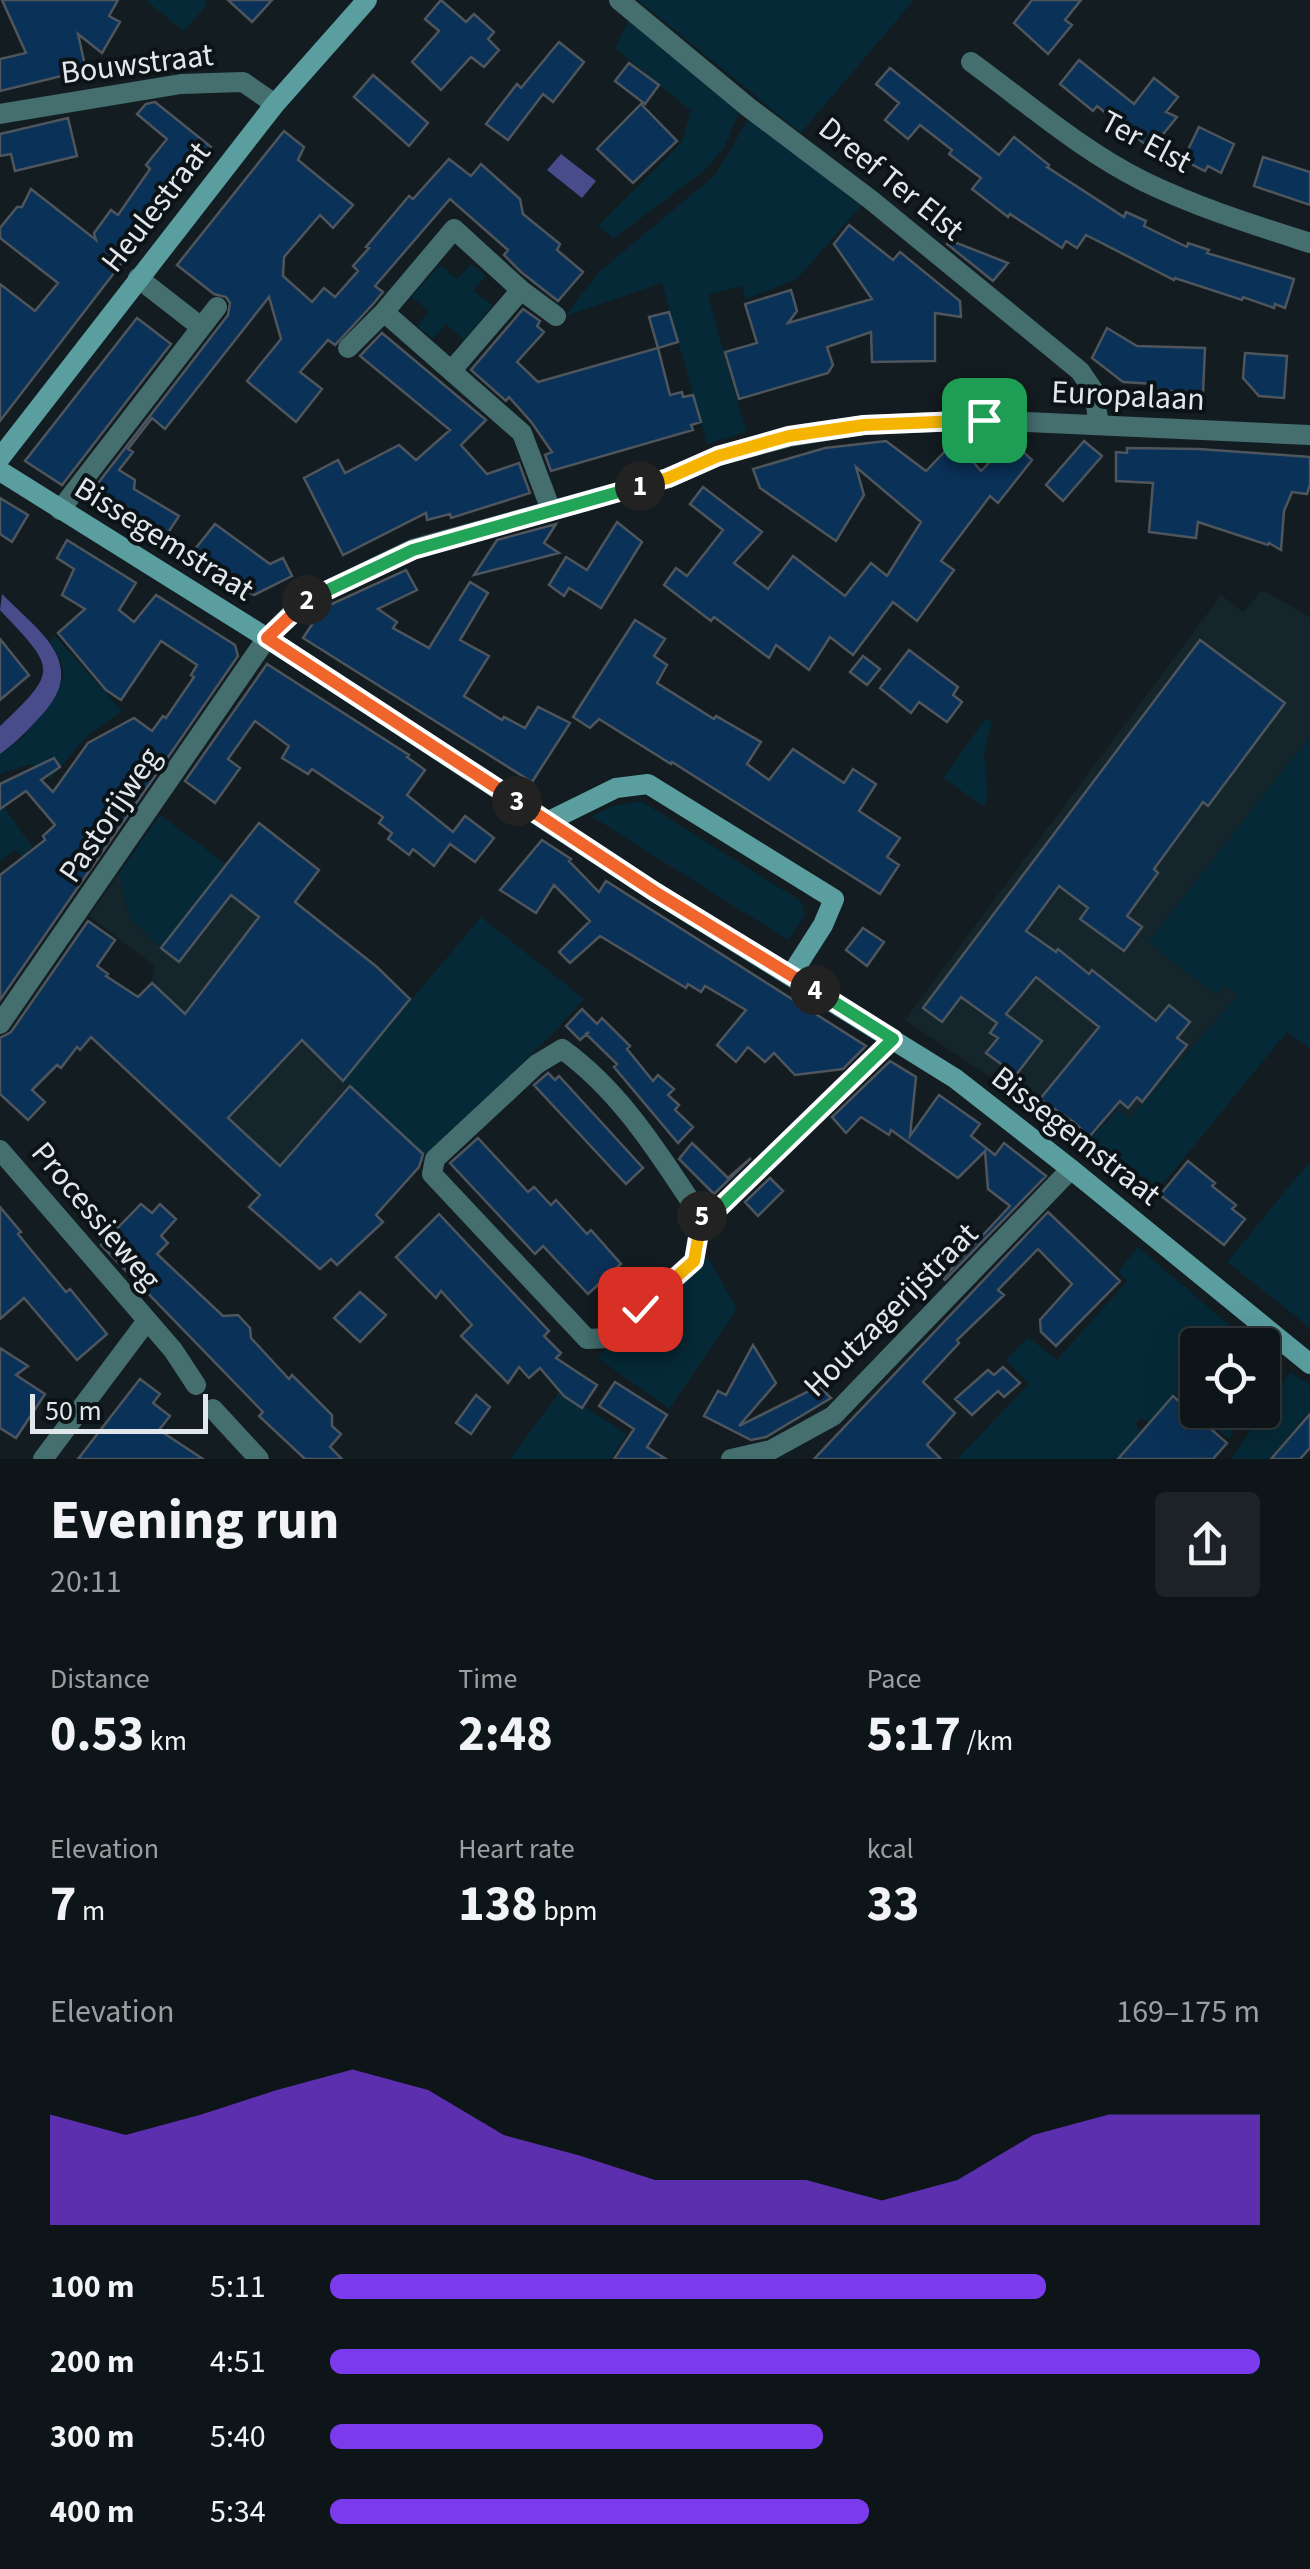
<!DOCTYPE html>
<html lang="en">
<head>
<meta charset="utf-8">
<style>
	:root { --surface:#0e1518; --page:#1c2225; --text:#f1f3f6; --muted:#9b9fa2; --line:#2e3437; --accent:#7c3aed }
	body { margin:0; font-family:"Source Sans 3",sans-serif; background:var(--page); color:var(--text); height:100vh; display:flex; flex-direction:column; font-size:38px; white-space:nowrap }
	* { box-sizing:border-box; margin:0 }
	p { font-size:32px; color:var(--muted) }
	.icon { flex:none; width:55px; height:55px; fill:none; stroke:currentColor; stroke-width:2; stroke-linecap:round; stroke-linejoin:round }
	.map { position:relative; height:1459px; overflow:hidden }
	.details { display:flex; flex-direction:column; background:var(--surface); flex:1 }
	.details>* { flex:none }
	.tools { position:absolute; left:1180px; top:1328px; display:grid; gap:20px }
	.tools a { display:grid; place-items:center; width:100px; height:100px; border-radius:10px; background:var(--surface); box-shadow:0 10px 40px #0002,0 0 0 2px var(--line); font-size:50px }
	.scale { position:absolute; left:30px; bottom:25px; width:178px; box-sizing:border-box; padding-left:10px; border:5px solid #e1e7ea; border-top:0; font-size:28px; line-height:35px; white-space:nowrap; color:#e1e7ea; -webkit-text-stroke:8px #0b1317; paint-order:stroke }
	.pin { position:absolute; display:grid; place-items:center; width:85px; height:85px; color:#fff; margin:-42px; border-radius:20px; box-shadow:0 5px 15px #0006 }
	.km { position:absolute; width:50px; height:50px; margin:-25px; border-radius:50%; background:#222; color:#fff; font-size:28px; line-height:50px; text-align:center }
	.round { display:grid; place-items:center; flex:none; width:105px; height:105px; border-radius:10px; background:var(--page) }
	.overview { display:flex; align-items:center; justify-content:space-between; height:170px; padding:0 50px }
	h1 { font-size:55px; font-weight:700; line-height:75px }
	.stats { display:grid; grid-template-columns:repeat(3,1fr); gap:15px; height:170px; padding:10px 50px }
	.stats div { display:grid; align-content:center }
	.stats b { font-size:50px; font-weight:700 }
	.stats small { font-size:28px; font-weight:400 }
	.stats p { font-size:28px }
	.chart { height:280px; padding:20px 50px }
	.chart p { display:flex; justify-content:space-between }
	.chart svg { width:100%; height:180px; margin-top:10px; fill:var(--accent); opacity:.7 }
	ul { padding:0 50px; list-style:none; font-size:32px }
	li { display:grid; grid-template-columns:160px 120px 1fr; align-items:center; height:75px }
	li i { height:25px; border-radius:12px; background:var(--accent) }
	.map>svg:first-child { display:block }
</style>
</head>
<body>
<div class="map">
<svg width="1310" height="1459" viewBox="0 0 1310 1459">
	<rect width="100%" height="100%" fill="#131c20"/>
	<!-- built -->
	<path fill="#15252c" d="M1262 590 1310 617V736L1149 942 1217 995 1225 985 1238 995 1130 1118 1117 1109 1081 1147 1011 1091 905 1020 1221 595 1243 612Z
		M259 823 319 870 296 903 377 967 410 999 343 1081 427 1158 330 1260 97 1041 151 983 155 966 89 916 119 873 129 917 161 948Z"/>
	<!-- green -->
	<path fill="#052936" d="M145 0H206V6L184 31Z
		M638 0H914L801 133Z
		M629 19 740 110 724 148 704 171 613 239 598 226 681 143 691 111 615 48Z
		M749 118 861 206 797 279 746 299 742 286 708 295 746 432 707 444 662 283 565 316 600 271 715 175Z
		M471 264 486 276 473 291 493 305 464 340 446 324 433 339 417 326 429 311 411 297 440 265 457 279Z
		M55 636 122 711 88 735 51 778 30 764 0 774V754L24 736 64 678 61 661 49 641Z
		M986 718 992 722 984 753 988 796 984 806 943 778Z
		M1310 736V1049L1287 1032 1149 1201 1081 1147 1118 1109 1130 1118 1238 995 1225 985 1217 995 1148 942Z
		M0 801 33 848 22 857 15 849 0 862Z
		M641 801 801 901 805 915 788 940 591 816 613 806Z
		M160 815 226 864 161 948 129 917 119 873Z
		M481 917 584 999 557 1029 427 1158 343 1081Z
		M1310 1161V1326L1309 1327 1227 1262Z
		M1138 1247 1253 1345H1198V1410H1246L1229 1439 1174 1394 1148 1423 1141 1417 1134 1424 1141 1431 1118 1459H957L1029 1384 1006 1360 1028 1337 1057 1360 1127 1281 1118 1272Z
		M708 1257 737 1309 669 1409 597 1357Z
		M1290 1372 1310 1385V1411L1269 1459H1231Z
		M560 1391 582 1408 584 1406 627 1434 611 1459H510Z"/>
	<!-- water -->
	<path fill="#494c8b" d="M561 154 596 181 582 198 547 170Z
		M2 594C36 629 87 661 46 710 32 726 18 741 0 754V726C61 669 54 668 0 610Z"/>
	<!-- building -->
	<path fill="#0a3157" stroke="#4e555c" stroke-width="2.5" d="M2 0H118L109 16 120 22 102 53 78 34 86 70 0 91V59L26 53Z
		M228 0H272L252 22Z
		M441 0 466 22 474 14 494 32 488 39 499 50 484 67 471 57 441 90 412 62 439 31 425 19Z
		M1032 0H1081L1065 20 1072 25 1048 54 1014 23Z
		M559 42 584 62 553 102 543 94 508 140 486 124 517 84 521 88Z
		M1079 60 1134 104 1154 78 1178 97 1166 112 1177 117 1151 149 1097 106 1093 111 1060 84Z
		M629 63 659 85 645 104 615 81Z
		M890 68 999 155 1014 137 1049 165 1047 167 1124 217 1126 212 1146 221 1144 226 1187 247 1188 243 1209 250 1207 253 1294 279 1285 308 1275 304 1274 308 1243 297 1242 300 1175 278 1174 280 1086 235 1077 248 1066 241 1062 248 1010 214 1008 217 972 189 981 178 949 154 952 150 920 125 908 139 885 120 899 103 876 84Z
		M373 75 428 123 409 146 354 97Z
		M155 102 211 147 0 421V284L35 311 58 283 0 238V228L17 207H22L31 189 96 240 94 233 111 210 118 215 150 169 146 165 167 139 137 114 146 104Z
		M641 104 677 141 633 183 597 149Z
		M68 118 77 156 15 171 11 154 0 156V134Z
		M1199 127 1234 144 1221 173 1208 166 1205 171 1183 160Z
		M284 131 304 147 298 160 353 205 333 228 320 215 284 257 283 276 312 302 324 288 335 297 358 271 353 266 369 248 366 247 409 196 413 199 449 159 471 176 481 164 520 199 523 214 560 244 557 250 583 272 558 301 521 272 504 255 508 250 450 199 375 286 383 292 374 303 335 345 328 340 300 372 322 389 296 422 247 381 281 339 269 297 165 429 152 418 128 449 133 452 119 470 135 480 134 489 179 516 160 545 85 500 228 315 230 303 226 297 214 294 177 265Z
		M1263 157 1310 172V205L1254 186Z
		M849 225 893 260 900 252 960 301 961 317 935 313V361L872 362 871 332 827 347 833 365 828 373 739 399 725 352 757 343 745 304 791 290 797 311 788 323 872 299 834 244Z
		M949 240 1008 263 993 281 947 244Z
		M523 309 540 321 537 326 544 332 517 362 538 382 658 348 649 317 669 312 678 342 658 348 670 395 682 392 683 397 693 395 701 422 691 425 693 430 551 471 545 455 552 452 532 423 509 397 506 401 471 370Z
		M137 318 171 344 62 485 25 461Z
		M1107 328 1137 346 1205 348 1203 393 1153 390 1154 384 1123 382 1092 358Z
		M382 333 486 420 461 445 487 474 519 463 530 493 451 518 450 514 427 520 426 513 343 555 304 478 338 460 345 473 399 445 416 460 450 430 360 356Z
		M1245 353 1287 356 1284 398 1259 396 1243 378Z
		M1011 440 1032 460 998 503 990 496 941 561 954 570 917 621 893 602 853 655 830 637 809 670 776 645 769 658 714 617 711 621 664 585 676 568 687 576 723 530 690 504 703 487 762 532 734 563 768 589 793 556 845 596 871 563 887 576 921 522 856 467 864 495 836 541 760 488 753 469 825 448 886 441 926 471 947 449 953 456 961 448 981 471Z
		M1084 441 1102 456 1063 501 1046 485Z
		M1127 448 1199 449 1310 457V484L1307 494 1292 492 1284 511 1281 550 1269 543 1268 545 1198 522 1196 538 1149 532 1153 483 1116 481V452L1127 453Z
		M0 498 28 515 12 542 0 534Z
		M617 522 642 542 601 608 569 588 564 596 549 585 566 557 587 570Z
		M215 524 270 564 283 558 292 576 254 595 188 558Z
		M556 524 544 543 559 553 474 575 497 540Z
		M67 540 136 583 119 610 134 622 156 595 235 645 238 656 0 1000V875L45 840 43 836 55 825 26 791 0 809V784L54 758 60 767 41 780 53 792 88 743 134 718 152 731 163 716 166 718 194 677 191 675 197 665 161 641 121 700 106 690 58 633 85 609 62 595 74 569 57 558Z
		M406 570 417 590 378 609 397 622 393 628 429 648 470 582 488 593 460 640 489 656 464 696 502 720 504 717 525 728 538 707 570 723 532 782 303 638 323 608Z
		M635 620 665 639 654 656 667 665 657 683 714 719 716 716 761 742 747 764 769 780 793 749 844 783 853 769 876 784 859 811 900 838 887 857 899 865 880 894 672 762 671 764 599 719 590 728 573 717Z
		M0 639 29 675 0 700Z
		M1200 640 1285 703 1208 806 1203 802 1154 869 1158 873 1127 916 1142 927 1124 951 1080 919 1088 908 1059 886 1026 931 1056 952 1058 949 1089 974 1092 970 1156 1021 1169 1005 1190 1022 1177 1038 1187 1045 1142 1102 1137 1097 1128 1108 1120 1101 1089 1137 1075 1123 1040 1099 1099 1027 1036 977 1006 1014 1042 1041 1016 1075 986 1053 998 1038 990 1033 997 1023 961 997 942 1022 923 1008Z
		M909 650 958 687 953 695 962 702 947 722 919 702 911 713 880 688Z
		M863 656 880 669 867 685 850 672Z
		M267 664 409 755 407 757 425 770 407 795 453 832 465 816 494 838 475 862 450 844 434 866 413 849 409 855 388 839 392 833 379 823 383 817 312 769 308 774 282 758 289 746 255 721 228 759 240 768 215 803 185 781Z
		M259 823 319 870 295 902 377 967 410 999 343 1081 302 1040 228 1118 280 1166 350 1086 423 1154 419 1167 376 1215 383 1222 337 1265 331 1259 320 1269 249 1207 260 1195 91 1037 80 1050 77 1047 61 1068 57 1065 32 1090 45 1102 28 1120 0 1094V1038L11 1032 88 921 115 940 97 966 108 974 106 976 138 997 152 983 185 1014 259 917 231 895 179 962 161 948Z
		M542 840 571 859 569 861 599 892 606 881 866 1046 843 1069 795 1075 774 1053 765 1062 748 1047 736 1062 717 1045 746 1010 705 986 701 992 688 984 686 988 600 936 570 963 559 952 590 921 554 885 536 913 500 890Z
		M863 928 884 942 867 966 846 950Z
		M582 1009 597 1024 602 1018 630 1046 627 1049 653 1081 658 1075 674 1089 668 1095 679 1105 675 1110 693 1127 678 1143 614 1067 617 1064 586 1034 589 1032 580 1040 566 1026Z
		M890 1061 916 1077 910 1136 939 1095 980 1124 971 1136 995 1155 1004 1143 1046 1176 945 1280 943 1278 1010 1206 988 1189 985 1151 958 1178 891 1130 889 1135 861 1117 846 1133 832 1117Z
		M548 1073 555 1080 559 1076 643 1168 626 1184 534 1085Z
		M478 1138 528 1192 534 1187 551 1205 556 1200 587 1234 591 1230 621 1264 588 1294 543 1246 535 1254 450 1163Z
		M692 1143 728 1178 751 1158 714 1194 679 1159Z
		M1188 1161 1215 1183 1212 1186 1236 1205 1232 1209 1245 1219 1224 1245 1160 1195Z
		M770 1178 783 1191 758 1216 745 1202Z
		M141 1204 152 1213 160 1204 176 1219 161 1236 168 1243 157 1254 223 1316 238 1315 250 1328 251 1338 289 1379 292 1375 332 1415V1426L341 1434 330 1447 342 1459H305L259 1416 263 1412 101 1245Z
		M0 1207 21 1232 18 1234 31 1250 66 1292 70 1289 107 1334 77 1360 24 1298 0 1319Z
		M1048 1212 1120 1281 1056 1346 1041 1332 1040 1320 1072 1284 1038 1249 998 1290 1004 1295 957 1340 959 1343 923 1382 955 1413 927 1445 941 1459H814Z
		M439 1214 549 1331 544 1336 561 1353 556 1358 597 1385 582 1408 564 1396 540 1368 529 1378 519 1367 508 1383 461 1336 472 1325 441 1291 436 1298 396 1257Z
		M360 1292 386 1315 360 1342 334 1318Z
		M753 1345 776 1383 739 1426 819 1386 831 1398 766 1437 751 1440 704 1416 718 1391 726 1395Z
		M0 1348 28 1366 16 1375 45 1394 16 1438 0 1428Z
		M1003 1367 1020 1383 1004 1397 998 1391 972 1415 955 1399 988 1370 994 1375Z
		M140 1379 160 1394 153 1403 170 1416 159 1430 203 1459H78Z
		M615 1382 667 1415 647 1447 666 1459H614L634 1429 599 1406Z
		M476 1395 490 1407 471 1434 456 1423Z
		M1173 1396 1227 1443 1213 1459H1118Z
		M1310 1414V1448L1300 1459H1271Z"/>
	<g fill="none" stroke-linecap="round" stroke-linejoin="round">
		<!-- street -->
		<path stroke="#456e6f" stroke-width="20" d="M619 0 748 107 871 200 1080 371 1093 390 1099 423
			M971 62C1027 103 1081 150 1143 181 1196 207 1254 225 1310 243
			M0 114 181 84 243 82 275 104
			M138 278 201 327
			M384 312 522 433 551 510
			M348 348 384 312 454 229 521 290 556 316
			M452 370 521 290
			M60 510 217 307
			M0 1024 267 638 303 602 413 549 669 478 718 456 789 437 864 425 984 420 1310 435
			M562 1049C622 1092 661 1157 701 1217L694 1261 609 1338 587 1339 432 1174 435 1159 537 1064Z
			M0 1150 173 1350 196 1385
			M701 1217 720 1207 893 1039
			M213 1409 259 1459
			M43 1459 146 1322
			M731 1459 771 1450 833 1416 1071 1169"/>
		<!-- secondary -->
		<path stroke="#5a9ea0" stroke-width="20" d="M0 458 275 104 367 0
			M0 471 267 638 655 892 956 1079 1071 1169 1310 1364
			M549 821 616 788 648 784 834 899 823 925 791 975"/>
	</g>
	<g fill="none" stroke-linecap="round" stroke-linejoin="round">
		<!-- split-1 casing -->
		<g stroke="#fff" stroke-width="20">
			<path id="split-1" d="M640 486 668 478 718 456 789 436 864 425 984 420"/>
		</g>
		<!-- split-2 casing -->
		<g stroke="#fff" stroke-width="20">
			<path id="split-2" d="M307 600 413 550 640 486"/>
		</g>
		<!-- split-3 casing -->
		<g stroke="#fff" stroke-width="20">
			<path id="split-3" d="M307 600 267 638 517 801"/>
		</g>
		<!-- split-4 casing -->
		<g stroke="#fff" stroke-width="20">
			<path id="split-4" d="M517 801 655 892 815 990"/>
		</g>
		<!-- split-5 casing -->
		<g stroke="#fff" stroke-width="20">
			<path id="split-5" d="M702 1216 720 1207 893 1039 815 990"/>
		</g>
		<!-- split-6 casing -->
		<g stroke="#fff" stroke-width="20">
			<path id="split-6" d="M640 1309 694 1261 702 1216"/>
		</g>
		<!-- split-1 -->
		<use href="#split-1" stroke="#f5b400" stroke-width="12"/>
		<!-- split-2 -->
		<use href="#split-2" stroke="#22a559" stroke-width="12"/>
		<!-- split-3 -->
		<use href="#split-3" stroke="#f0652b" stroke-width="12"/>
		<!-- split-4 -->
		<use href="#split-4" stroke="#f0652b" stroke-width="12"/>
		<!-- split-5 -->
		<use href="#split-5" stroke="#22a559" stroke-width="12"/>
		<!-- split-6 -->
		<use href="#split-6" stroke="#f5b400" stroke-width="12"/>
	</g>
	<g text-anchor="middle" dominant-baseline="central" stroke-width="8" stroke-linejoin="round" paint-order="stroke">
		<!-- street labels -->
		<g font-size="32" fill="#e1e7ea" stroke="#0b1317">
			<text transform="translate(137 64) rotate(-7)">Bouwstraat</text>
			<text transform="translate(1146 142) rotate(28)">Ter Elst</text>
			<text transform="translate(891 179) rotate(39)">Dreef Ter Elst</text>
			<text transform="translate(156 207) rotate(-52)">Heulestraat</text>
			<text transform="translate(1128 396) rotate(3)">Europalaan</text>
			<text transform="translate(164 539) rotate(32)">Bissegemstraat</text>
			<text transform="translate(110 815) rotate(-56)">Pastorijweg</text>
			<text transform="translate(1076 1136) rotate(38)">Bissegemstraat</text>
			<text transform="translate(96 1216) rotate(50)">Processieweg</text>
			<text transform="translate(891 1310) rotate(-45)">Houtzagerijstraat</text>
		</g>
	</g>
</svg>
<div class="tools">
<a><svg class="icon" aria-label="locate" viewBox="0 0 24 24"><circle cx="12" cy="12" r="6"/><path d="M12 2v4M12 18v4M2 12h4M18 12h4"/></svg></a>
</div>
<div class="scale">50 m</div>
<div class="pin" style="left:984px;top:420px;background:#1e9e55"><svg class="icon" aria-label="arrive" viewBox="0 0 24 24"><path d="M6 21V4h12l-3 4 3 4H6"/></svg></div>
<div class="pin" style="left:640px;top:1309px;background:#d93025"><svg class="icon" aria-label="check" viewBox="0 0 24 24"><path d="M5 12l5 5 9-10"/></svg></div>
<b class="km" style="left:640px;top:486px">1</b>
<b class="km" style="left:307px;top:600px">2</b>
<b class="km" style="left:517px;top:801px">3</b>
<b class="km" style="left:815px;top:990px">4</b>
<b class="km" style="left:702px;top:1216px">5</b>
</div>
<section class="details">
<div class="overview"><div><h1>Evening run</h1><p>20:11</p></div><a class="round"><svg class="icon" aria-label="share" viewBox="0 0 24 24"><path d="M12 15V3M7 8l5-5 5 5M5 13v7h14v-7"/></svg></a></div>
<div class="stats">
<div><p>Distance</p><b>0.53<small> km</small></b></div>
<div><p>Time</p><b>2:48</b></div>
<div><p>Pace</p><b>5:17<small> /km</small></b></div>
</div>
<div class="stats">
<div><p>Elevation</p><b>7<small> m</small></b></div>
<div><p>Heart rate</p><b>138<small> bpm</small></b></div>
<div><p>kcal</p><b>33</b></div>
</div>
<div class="chart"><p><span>Elevation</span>169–175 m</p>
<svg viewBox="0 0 160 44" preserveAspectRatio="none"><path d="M0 44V17L10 22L20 17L30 11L40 6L50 11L60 22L70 27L80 33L90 33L100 33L110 38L120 33L130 22L140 17L150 17L160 17V44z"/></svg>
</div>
<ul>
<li><b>100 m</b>5:11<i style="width:77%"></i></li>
<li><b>200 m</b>4:51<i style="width:100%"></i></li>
<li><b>300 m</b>5:40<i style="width:53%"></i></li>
<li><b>400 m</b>5:34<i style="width:58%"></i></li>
</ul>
</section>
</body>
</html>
